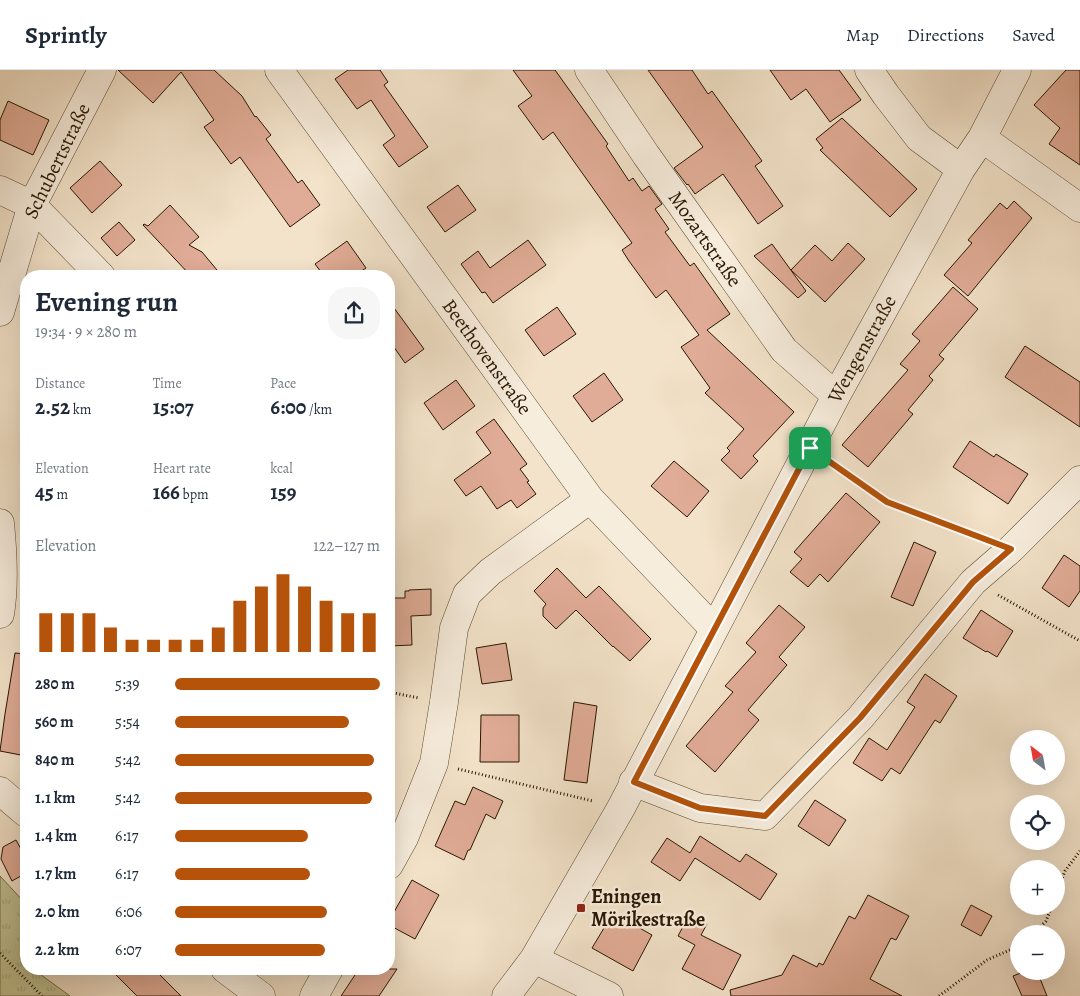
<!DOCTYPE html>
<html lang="en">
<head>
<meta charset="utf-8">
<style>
	:root { --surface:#fff; --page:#f6f6f7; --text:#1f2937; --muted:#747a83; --line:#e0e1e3; --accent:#b45309 }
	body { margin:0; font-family:Alegreya,serif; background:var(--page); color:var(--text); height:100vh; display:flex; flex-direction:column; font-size:19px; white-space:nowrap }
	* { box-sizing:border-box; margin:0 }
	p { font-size:16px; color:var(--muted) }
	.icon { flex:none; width:28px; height:28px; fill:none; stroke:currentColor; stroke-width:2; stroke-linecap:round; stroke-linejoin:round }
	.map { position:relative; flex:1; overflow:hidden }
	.details { position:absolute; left:20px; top:200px; width:375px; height:705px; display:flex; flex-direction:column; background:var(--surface); border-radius:20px; box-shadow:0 5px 20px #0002 }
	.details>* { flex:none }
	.needle { width:32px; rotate:329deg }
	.controls { position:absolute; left:1010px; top:660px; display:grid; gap:10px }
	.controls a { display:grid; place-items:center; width:55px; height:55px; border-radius:50%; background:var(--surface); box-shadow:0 5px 20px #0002; font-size:25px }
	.pin { position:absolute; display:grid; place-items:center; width:42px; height:42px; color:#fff; margin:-21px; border-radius:10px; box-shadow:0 2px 8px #0006 }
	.round { display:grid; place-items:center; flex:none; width:52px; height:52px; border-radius:20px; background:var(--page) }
	.overview { display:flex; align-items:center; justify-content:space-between; height:85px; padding:0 15px }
	h1 { font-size:28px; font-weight:600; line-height:38px }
	.figures { display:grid; grid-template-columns:repeat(3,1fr); gap:8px; height:85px; padding:5px 15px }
	.figures div { display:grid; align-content:center }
	.figures b { font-size:21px; font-weight:600 }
	.figures small { font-size:14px; font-weight:400 }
	.figures p { font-size:14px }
	.chart { height:140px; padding:10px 15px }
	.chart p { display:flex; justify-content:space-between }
	.chart svg { width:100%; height:90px; margin-top:5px; stroke:var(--accent); stroke-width:6 }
	ul { padding:0 15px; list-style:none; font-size:16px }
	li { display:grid; grid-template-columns:80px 60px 1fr; align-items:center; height:38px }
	li i { height:12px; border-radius:6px; background:var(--accent) }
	header { display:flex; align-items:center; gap:30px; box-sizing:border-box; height:70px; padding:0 25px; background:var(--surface); border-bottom:1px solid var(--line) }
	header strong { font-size:24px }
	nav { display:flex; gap:28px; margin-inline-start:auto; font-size:18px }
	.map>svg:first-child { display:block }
</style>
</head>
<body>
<header>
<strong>Sprintly</strong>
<nav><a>Map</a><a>Directions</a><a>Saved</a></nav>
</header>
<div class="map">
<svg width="1080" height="926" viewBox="0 0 1080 926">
	<defs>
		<pattern id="grass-tufts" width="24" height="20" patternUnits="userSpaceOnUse" patternTransform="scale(1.25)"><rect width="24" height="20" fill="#c0c293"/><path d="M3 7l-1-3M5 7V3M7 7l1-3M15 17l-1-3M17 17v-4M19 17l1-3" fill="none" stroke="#a5a67d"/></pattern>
	</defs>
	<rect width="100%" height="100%" fill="#f3e3ca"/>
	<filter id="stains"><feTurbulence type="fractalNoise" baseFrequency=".004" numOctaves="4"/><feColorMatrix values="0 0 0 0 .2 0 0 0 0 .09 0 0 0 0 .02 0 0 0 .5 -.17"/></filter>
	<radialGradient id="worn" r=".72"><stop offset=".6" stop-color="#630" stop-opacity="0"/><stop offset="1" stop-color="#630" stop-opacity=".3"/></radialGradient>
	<!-- grass -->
	<path fill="url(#grass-tufts)" stroke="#746c4a" d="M0 806 26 834V877L20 889 26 894V899H33L70 926H0Z"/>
	<!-- building -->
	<path fill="#e1ac97" stroke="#281701" d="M118 0H214L242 26 255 47 256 46 271 65 266 69 298 113 302 110 320 135 290 157 240 87 231 94 204 57 214 50 181 2 153 33Z
		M348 0H380L388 12 384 15 428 77 399 97 383 75 395 66 371 30 357 39 335 9Z
		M513 0H555L608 74 606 76 629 111 633 108 642 121 649 116 662 134 655 139 669 159 665 162 690 196 694 193 730 244 707 260 794 342 753 386 758 391 741 409 721 390 730 381 727 378 744 359 705 323 710 318 681 277 699 265 666 220 656 228 629 191 622 180 632 173 553 62 543 70 518 36 532 26Z
		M648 0H692L708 24 712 21 762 91 755 96 783 136 758 154 723 104 695 124 688 114 687 115 674 98 703 77Z
		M770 0H839L861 30 830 52 806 19 791 30Z
		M1066 0H1080V95L1049 74 1060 58 1034 35Z
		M8 31 49 50 33 85 0 70V50Z
		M842 48 917 119 890 147 820 80 823 78 816 69Z
		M100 91 122 115 92 143 70 118Z
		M458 115 476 140 445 162 427 137Z
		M1014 131 1032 148 968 226 944 205 972 173 968 170 1000 133 1007 139Z
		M170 135 199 167 189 175 202 182 222 206H191L143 155 144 154 148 156Z
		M119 152 135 170 117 186 101 168Z
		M528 170 546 195 493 233 485 222 482 223 461 194 478 181 490 198Z
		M347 171 366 198 354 206H324L315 194Z
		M848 173 865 189 825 232 791 200 815 175 832 191Z
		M772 174 806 221 798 228 754 186Z
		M953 217 978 239 939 285 944 289 929 306 933 310 908 340 913 344 868 397 842 375 908 300 900 294 920 271 912 264Z
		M389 231 424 279 405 293 389 270Z
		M557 237 576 264 544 286 525 260Z
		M1025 276 1080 312V357L1005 307Z
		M604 303 623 330 592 352 573 326Z
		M456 310 475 336 443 360 424 333Z
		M494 349 527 394 520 399 529 411 527 412 536 424 517 438 511 430 497 439 481 416 466 426 454 410 491 383 476 362Z
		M970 371 994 387 996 384 1028 404 1008 434 953 397Z
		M674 391 709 421 687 447 651 416Z
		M846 423 880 452 828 512 820 504 808 517 790 502 802 489 794 482Z
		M914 472 936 482 913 536 891 527Z
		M1064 485 1080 496V521L1069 537 1042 518Z
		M557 498 586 528 599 516 651 569 630 591 613 576V577L576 540 556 559 543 546V538L546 534 534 521Z
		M431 519V545L411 546 412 575 389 576V528H405V521H409V520Z
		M779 535 805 557 779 587 787 595 748 640 759 650 715 702 686 676 733 622 725 616 756 582 746 573Z
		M981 540 1013 561 997 587 987 581 986 582 963 568Z
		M506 573 512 610 482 614 476 578Z
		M15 583 26 584V686L0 681 5 644Z
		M925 604 957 626 940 653 935 650 900 704 891 698 882 711 853 693 869 668 887 680 915 637 907 632Z
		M574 632 597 636 587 713 564 710Z
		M481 645H519V692H480Z
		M473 717 503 731 495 749 486 744 470 780H468L464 790 435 776 455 731 465 735Z
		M815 730 846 750 829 776 798 756Z
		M700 766 740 792 746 784 777 804 760 830 695 788 680 811 651 792 667 768 690 783Z
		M16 770 26 788V803L12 811 1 789 3 777Z
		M412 810 439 825 415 869 389 855V851Z
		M868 825 909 846 896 870 891 868 870 909 902 926H731L730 920 782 905 793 885 817 897 819 893 823 895 849 846 855 849Z
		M971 835 992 846 981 866 961 855Z
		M613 843 652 865 633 901 592 878Z
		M688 847 707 854 701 865 741 885 723 920 682 899 695 875 678 866Z
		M110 899H154L181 926H137Z
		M359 899H397L379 926H341Z
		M1026 901H1037L1047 926H1022L1013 906Z"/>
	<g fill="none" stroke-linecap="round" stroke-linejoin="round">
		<!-- street casing -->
		<g stroke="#5b4a33" stroke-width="29">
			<path id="street" d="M279 0 590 429 714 559
				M589 0 646 85 784 280 836 326
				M869 0 886 25 919 68 961 99
				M982 68 1080 138
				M0 120 32 135 101 206
				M0 242 32 135 102 0
				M0 453C3 483 5 514 0 544
				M633 712 700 738 765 746 860 648 973 512 1011 479 1080 410
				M0 721 26 743
				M389 795 404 768 434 693 444 632 454 558 467 524 490 502 590 429
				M534 889 609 926
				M225 899 261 926
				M314 926 329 899
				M506 926 534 889 621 738 836 326 961 99 982 68 1017 0"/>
		</g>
		<!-- path -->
		<path stroke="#281701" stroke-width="3" stroke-dasharray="1 2.5" stroke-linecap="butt" d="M831 393 887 432 983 468
			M998 525 1080 571
			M389 622 419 628
			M458 699 593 731
			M1056 824 1065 801 1080 781
			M1033 864 1046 851 1052 836
			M0 883 42 926
			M939 926 987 890 1019 876"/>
		<!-- street -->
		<use href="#street" stroke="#f7eddd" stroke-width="28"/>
	</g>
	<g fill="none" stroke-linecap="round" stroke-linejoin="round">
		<!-- route casing -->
		<g stroke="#fff" stroke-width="10">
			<path id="route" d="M810 378 887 432 1011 479 973 512 860 648 765 746 700 738 634 712Z"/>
		</g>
		<!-- route -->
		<use href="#route" stroke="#b45309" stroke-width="6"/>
	</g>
	<!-- markers -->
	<rect fill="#8f2418" stroke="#f7eddd" stroke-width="2" x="576" y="833" width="10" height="10" rx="2.5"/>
	<g text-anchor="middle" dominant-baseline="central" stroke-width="5" stroke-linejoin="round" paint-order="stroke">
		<!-- street labels -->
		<g font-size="20" fill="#281701" stroke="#f7eddd">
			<text transform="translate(57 91) rotate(-64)">Schubertstraße</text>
			<text transform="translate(705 169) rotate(55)">Mozartstraße</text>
			<text transform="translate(862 279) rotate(-61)">Wengenstraße</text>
			<text transform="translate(487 287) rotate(54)">Beethovenstraße</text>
		</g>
		<!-- poi labels -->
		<g font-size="20" font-weight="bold" fill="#281701" stroke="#f7eddd" text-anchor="start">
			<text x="591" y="826">Eningen<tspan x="591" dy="23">Mörikestraße</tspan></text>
		</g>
	</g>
	<rect width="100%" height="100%" filter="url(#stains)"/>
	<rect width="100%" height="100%" fill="url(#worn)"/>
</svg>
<div class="controls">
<a><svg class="needle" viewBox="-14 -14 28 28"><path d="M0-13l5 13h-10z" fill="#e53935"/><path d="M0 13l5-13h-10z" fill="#747a83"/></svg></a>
<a><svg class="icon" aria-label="locate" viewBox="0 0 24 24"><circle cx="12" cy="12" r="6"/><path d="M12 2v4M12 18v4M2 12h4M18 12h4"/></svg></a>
<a>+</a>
<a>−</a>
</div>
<div class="pin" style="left:810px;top:378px;background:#1e9e55"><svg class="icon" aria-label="arrive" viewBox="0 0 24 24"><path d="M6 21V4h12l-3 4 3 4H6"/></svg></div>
<section class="details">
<div class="overview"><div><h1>Evening run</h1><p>19:34 · 9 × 280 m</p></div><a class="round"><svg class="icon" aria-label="share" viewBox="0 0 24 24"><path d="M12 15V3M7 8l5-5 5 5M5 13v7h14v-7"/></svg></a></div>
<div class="figures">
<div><p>Distance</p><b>2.52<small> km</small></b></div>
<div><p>Time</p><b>15:07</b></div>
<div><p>Pace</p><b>6:00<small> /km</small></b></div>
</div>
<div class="figures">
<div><p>Elevation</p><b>45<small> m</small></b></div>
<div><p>Heart rate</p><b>166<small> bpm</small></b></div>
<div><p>kcal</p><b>159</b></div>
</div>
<div class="chart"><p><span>Elevation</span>122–127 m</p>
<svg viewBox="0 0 160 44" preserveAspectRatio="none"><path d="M5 44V25M15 44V25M25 44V25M35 44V32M45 44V38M55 44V38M65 44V38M75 44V38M85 44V32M95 44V19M105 44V12M115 44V6M125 44V12M135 44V19M145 44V25M155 44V25"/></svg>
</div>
<ul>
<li><b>280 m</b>5:39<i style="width:100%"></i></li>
<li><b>560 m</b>5:54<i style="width:85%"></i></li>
<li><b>840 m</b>5:42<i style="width:97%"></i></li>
<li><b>1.1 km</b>5:42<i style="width:96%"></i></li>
<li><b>1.4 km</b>6:17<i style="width:65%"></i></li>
<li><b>1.7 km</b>6:17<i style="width:66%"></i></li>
<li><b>2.0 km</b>6:06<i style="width:74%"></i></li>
<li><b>2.2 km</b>6:07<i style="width:73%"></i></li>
</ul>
</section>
</div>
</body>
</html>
